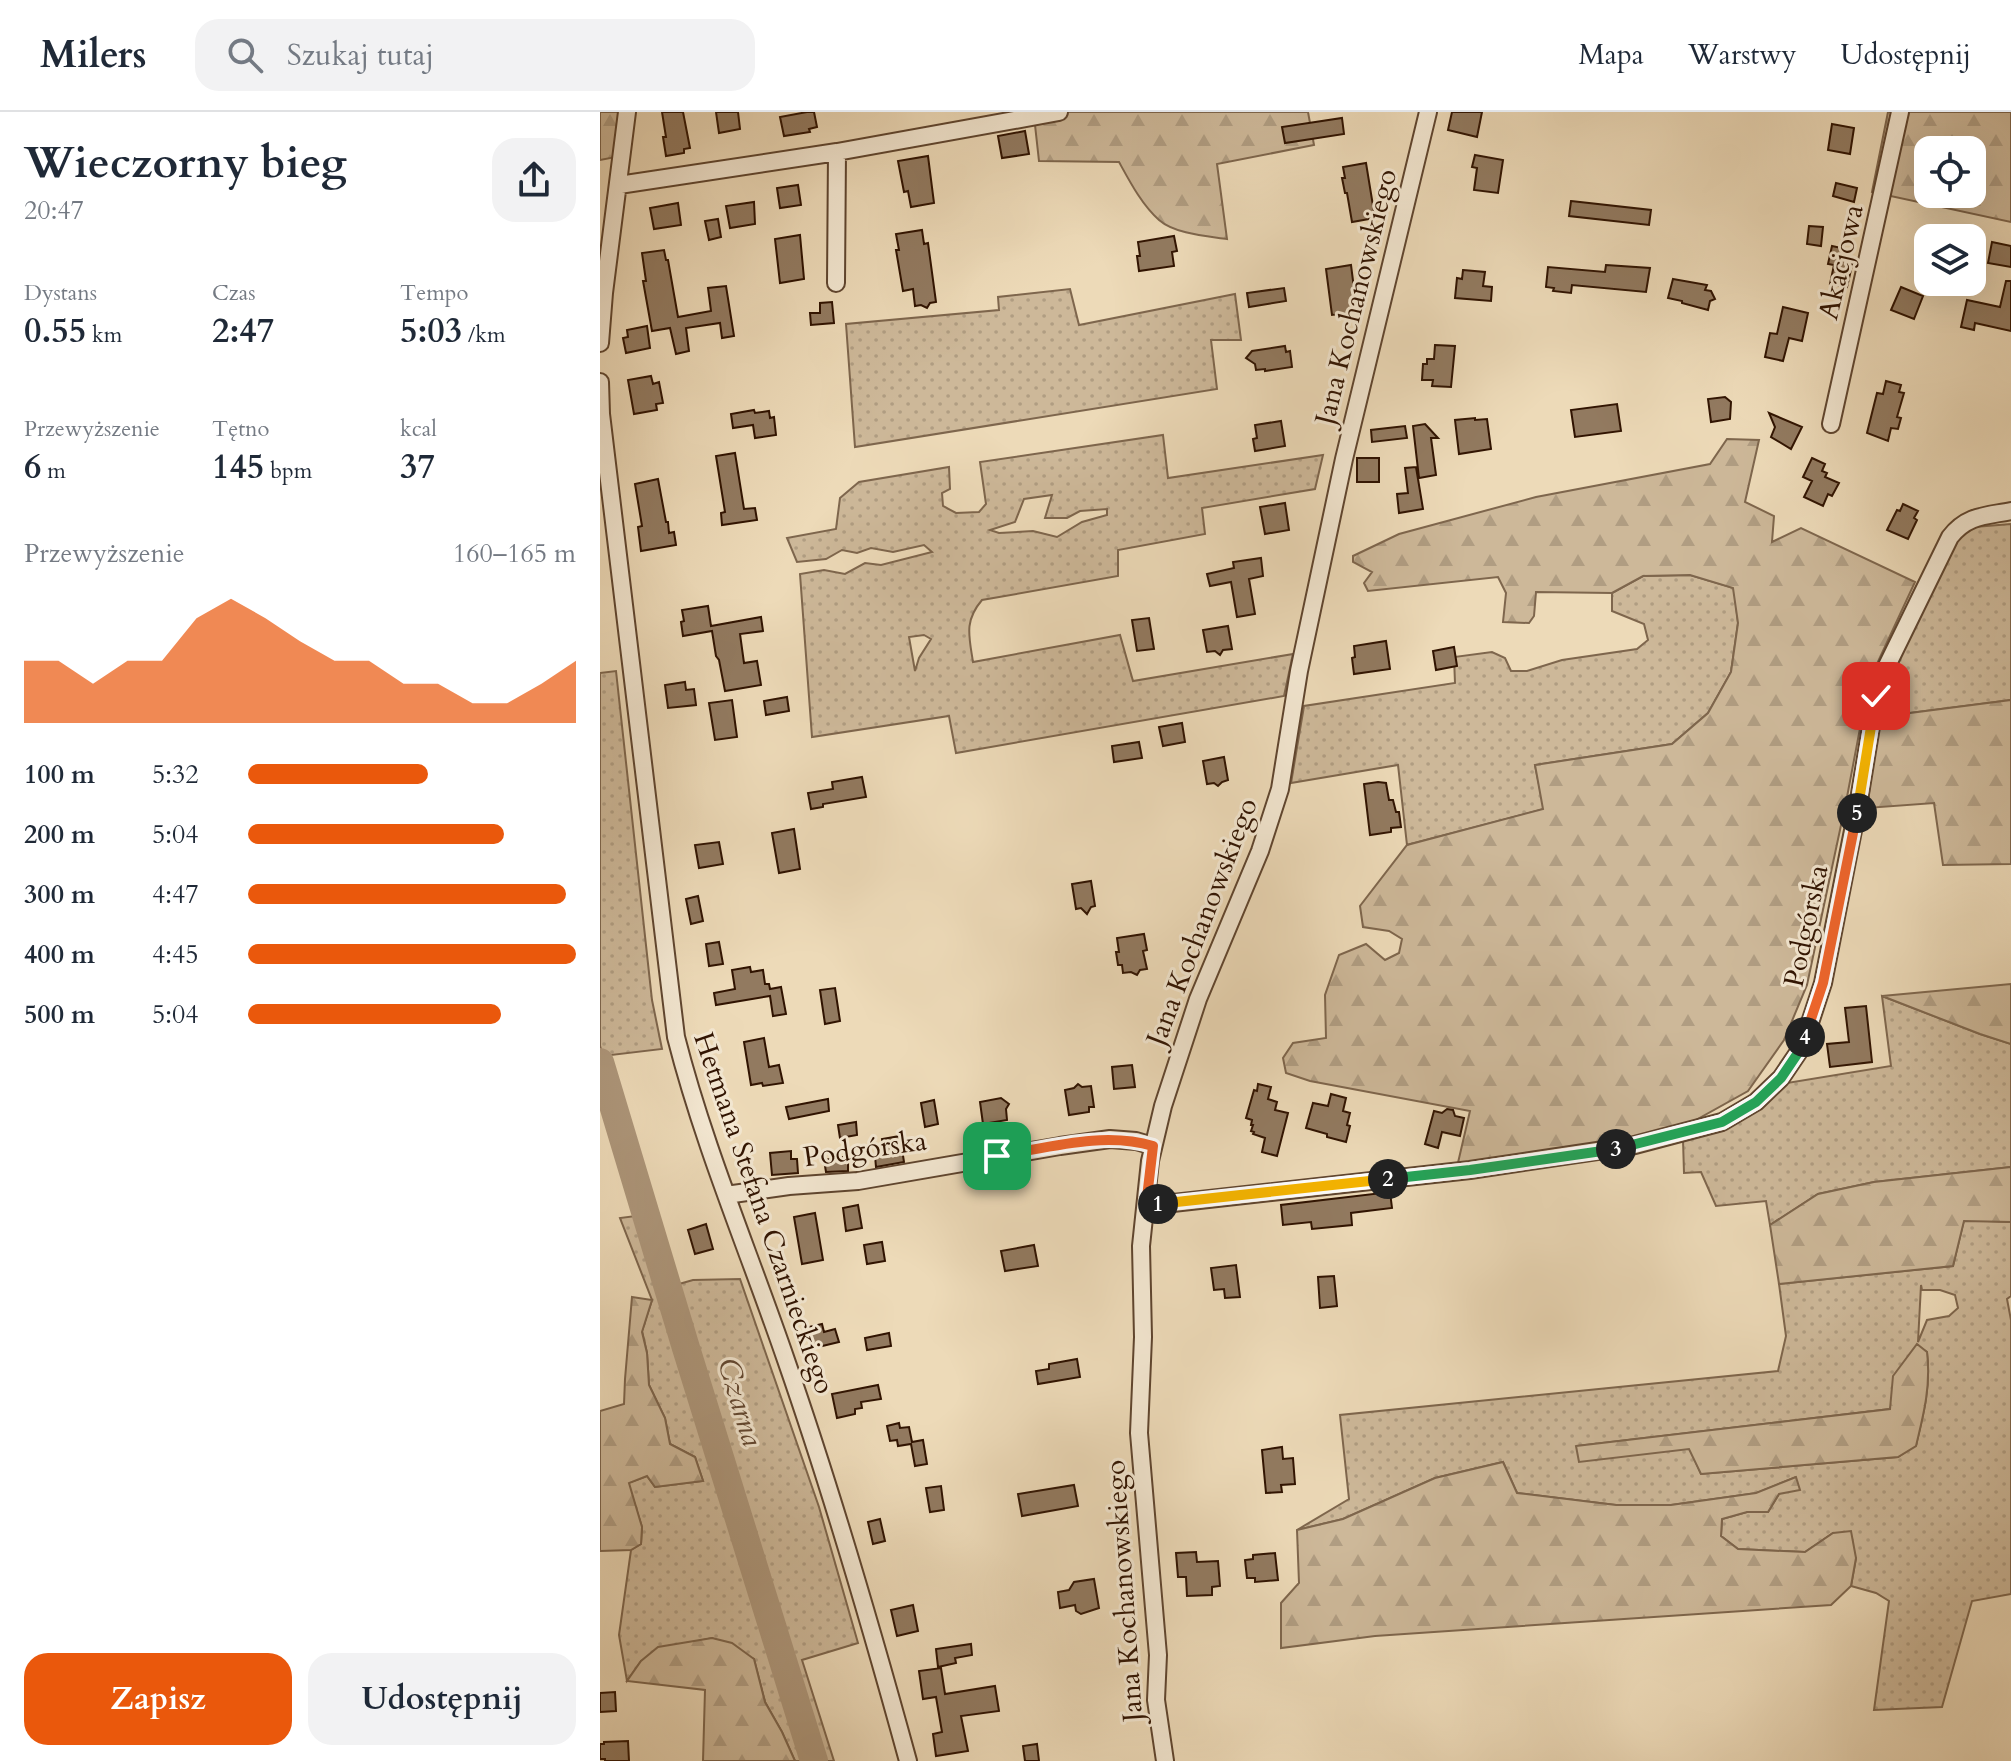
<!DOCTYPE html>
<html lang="pl">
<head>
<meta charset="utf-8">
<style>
	:root { --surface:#fff; --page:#f2f2f3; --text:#1f2937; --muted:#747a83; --line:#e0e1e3; --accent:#ea580c }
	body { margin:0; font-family:Cardo,serif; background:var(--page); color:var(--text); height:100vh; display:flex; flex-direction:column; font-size:30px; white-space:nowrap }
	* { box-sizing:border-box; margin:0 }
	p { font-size:26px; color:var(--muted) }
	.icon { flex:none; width:44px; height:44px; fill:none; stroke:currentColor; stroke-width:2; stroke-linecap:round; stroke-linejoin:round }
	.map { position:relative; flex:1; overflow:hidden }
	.sheet { display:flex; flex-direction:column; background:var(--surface); width:600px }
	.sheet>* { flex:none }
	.fabs { position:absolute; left:1314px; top:24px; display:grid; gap:16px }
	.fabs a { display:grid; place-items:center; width:72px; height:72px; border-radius:16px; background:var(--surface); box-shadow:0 8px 32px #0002; font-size:40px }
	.pin { position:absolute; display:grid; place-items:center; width:68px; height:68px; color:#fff; margin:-34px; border-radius:16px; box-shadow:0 4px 12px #0006 }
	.km { position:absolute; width:40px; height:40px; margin:-20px; border-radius:50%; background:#222; color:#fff; font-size:22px; line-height:40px; text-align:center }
	.round { display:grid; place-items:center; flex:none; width:84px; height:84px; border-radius:24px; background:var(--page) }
	.headline { display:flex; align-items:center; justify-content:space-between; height:136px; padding:0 24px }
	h1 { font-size:44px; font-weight:700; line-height:60px }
	.figures { display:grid; grid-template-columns:repeat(3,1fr); gap:12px; height:136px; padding:8px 24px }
	.figures div { display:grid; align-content:center }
	.figures b { font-size:34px; font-weight:700 }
	.figures small { font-size:22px; font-weight:400 }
	.figures p { font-size:22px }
	.chart { height:224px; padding:16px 24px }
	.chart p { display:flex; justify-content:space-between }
	.chart svg { width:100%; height:144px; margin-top:8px; fill:var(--accent); opacity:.7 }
	.cta { display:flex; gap:16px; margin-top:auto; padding:16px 24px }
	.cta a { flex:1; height:92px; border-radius:24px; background:var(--accent); color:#fff; font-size:32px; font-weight:700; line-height:92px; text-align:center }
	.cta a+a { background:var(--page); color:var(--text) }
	ul { padding:0 24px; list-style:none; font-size:26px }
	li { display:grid; grid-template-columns:128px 96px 1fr; align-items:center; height:60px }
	li i { height:20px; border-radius:10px; background:var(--accent) }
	header { display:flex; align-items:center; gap:48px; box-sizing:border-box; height:112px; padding:0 40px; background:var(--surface); border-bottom:2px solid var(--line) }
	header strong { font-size:38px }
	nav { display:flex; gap:44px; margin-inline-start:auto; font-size:28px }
	.search { width:560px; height:72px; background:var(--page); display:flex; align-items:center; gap:20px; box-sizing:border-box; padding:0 28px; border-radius:24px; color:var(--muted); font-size:30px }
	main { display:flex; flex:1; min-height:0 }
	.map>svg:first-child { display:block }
</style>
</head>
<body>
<header>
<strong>Milers</strong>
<div class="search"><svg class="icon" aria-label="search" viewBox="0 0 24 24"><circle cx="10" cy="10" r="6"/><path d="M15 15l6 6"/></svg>Szukaj tutaj</div>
<nav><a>Mapa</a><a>Warstwy</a><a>Udostępnij</a></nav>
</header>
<main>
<section class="sheet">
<div class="headline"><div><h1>Wieczorny bieg</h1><p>20:47</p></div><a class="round"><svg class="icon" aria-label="share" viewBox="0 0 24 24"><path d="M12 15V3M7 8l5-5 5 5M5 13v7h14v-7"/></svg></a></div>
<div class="figures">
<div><p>Dystans</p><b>0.55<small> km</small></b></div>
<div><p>Czas</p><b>2:47</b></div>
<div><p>Tempo</p><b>5:03<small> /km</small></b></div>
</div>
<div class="figures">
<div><p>Przewyższenie</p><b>6<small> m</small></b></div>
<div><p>Tętno</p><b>145<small> bpm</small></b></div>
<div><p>kcal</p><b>37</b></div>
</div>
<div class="chart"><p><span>Przewyższenie</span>160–165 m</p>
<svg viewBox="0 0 160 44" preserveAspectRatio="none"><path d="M0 44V25L10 25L20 32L30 25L40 25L50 12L60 6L70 12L80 19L90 25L100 25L110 32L120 32L130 38L140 38L150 32L160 25V44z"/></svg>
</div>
<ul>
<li><b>100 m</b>5:32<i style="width:55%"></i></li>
<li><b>200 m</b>5:04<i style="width:78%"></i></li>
<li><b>300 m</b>4:47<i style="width:97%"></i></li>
<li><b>400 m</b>4:45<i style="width:100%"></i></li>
<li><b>500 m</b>5:04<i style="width:77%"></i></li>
</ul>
<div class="cta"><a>Zapisz</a><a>Udostępnij</a></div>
</section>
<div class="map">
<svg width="1411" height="1649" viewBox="0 0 1411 1649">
	<defs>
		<pattern id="grass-dots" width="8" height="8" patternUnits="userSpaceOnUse" patternTransform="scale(2)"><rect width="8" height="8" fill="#cdb899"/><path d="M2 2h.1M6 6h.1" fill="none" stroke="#b09d82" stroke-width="1.8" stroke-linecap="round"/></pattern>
		<pattern id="forest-firs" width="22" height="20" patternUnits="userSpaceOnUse" patternTransform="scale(2)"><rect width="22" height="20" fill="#cdb899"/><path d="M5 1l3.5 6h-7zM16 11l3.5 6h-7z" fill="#b09d82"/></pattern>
	</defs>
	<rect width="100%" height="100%" fill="#eddab8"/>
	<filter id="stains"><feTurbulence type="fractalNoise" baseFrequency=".0025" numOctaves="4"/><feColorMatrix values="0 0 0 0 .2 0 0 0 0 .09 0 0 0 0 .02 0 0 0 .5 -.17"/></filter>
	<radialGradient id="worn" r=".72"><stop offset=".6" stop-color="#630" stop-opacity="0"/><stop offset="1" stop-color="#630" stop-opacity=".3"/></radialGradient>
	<!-- grass -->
	<path fill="url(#grass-dots)" stroke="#7e664d" stroke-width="2" fill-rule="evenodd" d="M470 177 479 213 635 182 641 228H611L617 277 255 335 246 212 399 198 398 185Z
		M563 323 568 366 723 343 715 377 602 396 605 422 518 438V464L382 488C364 509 369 524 373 550L520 523 533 569 693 542 684 584 356 641 349 604 212 625 200 462 224 458 245 462 265 451 281 453 332 440 324 433 293 440 271 436 257 441 242 438 226 447 197 450 187 426 236 417 240 386 259 370 349 355 350 377 342 381 343 394 356 401 379 400 386 392 380 350ZM452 383 445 406H467L480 399 507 397V403L482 410 457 425 433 419 399 421 390 418 415 410 424 387ZM324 523 331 527 319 546 315 559 309 525Z
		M1411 412V588L1279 605V573L1362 416Z
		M1090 463 1134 476 1138 511 1131 560 1108 601 1072 632 935 653 944 697 807 733 798 653 691 671 704 594 855 571 854 545 892 540 905 546 911 559H927L962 548 1037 537 1048 528 1044 512 1012 499V481L1043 464Z
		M16 559 52 888 62 937 3 944 0 934V561Z
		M1282 884 1380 922 1411 932V1055L1274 1070 1218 1082 1170 1113 1166 1089 1116 1094 1101 1060 1084 1061 1083 1028 1169 974 1291 954Z
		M43 1103 65 1185 178 1554 188 1551 72 1174 93 1168 140 1167 219 1395 258 1531 202 1548 234 1649H195L182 1620 165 1590 154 1547 112 1526 89 1531 41 1549 27 1569 19 1523 31 1438 41 1432 42 1415 28 1371 47 1364 55 1375 103 1369 95 1345 70 1332 65 1306 49 1273 47 1241 42 1219 52 1188 20 1106Z
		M1364 1108 1411 1110V1184L1407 1187 1411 1208V1482L1372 1489 1342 1595 1274 1598 1289 1489 1276 1481 1251 1474 1256 1446 1233 1421 1205 1440 1138 1437 1121 1424 1122 1407 1147 1400H1168L1179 1382 1196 1365 1157 1381 1071 1393H1016L917 1381 903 1350 835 1366 743 1407 697 1418 749 1387 740 1303 1178 1259 1186 1224 1179 1172 1353 1154ZM1321 1173 1322 1178H1340L1355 1183 1358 1196 1349 1204 1327 1208 1318 1230ZM1317 1233 1327 1240C1331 1273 1324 1301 1316 1333L1298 1345 1101 1362 1090 1337 976 1334 1290 1297Z"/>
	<!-- forest -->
	<path fill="url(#forest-firs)" stroke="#7e664d" stroke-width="2" fill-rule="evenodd" d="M0 0H22L16 45 0 48Z
		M430 0H708L714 33 617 52 627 127C607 124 575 122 559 108 542 93 530 70 519 50L439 49 434 4Z
		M1288 0H1411V110L1272 80ZM1328 38H1372V82H1328Z
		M1127 327 1159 328 1145 390 1174 404 1172 430 1201 416 1315 470 1269 569 1247 685 1207 873 1184 928 1148 979 1076 1019 857 1055 870 999 710 969 686 961 683 946 693 931 726 926 725 883 739 843 766 832 785 848 799 841 802 827 789 819 763 815 760 794 807 733 943 697 935 653 1072 632 1108 601 1131 560 1138 511 1133 476 1090 463 1043 464 1012 481 936 480 934 504 929 511 903 510 906 481 898 465 768 479 764 471 772 460 753 450V444L799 422 936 385 1110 352Z
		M1411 588V752L1343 753 1334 691 1267 696 1279 605Z
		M1411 872V932L1380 922 1282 884Z
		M1411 1055V1110L1364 1109 1353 1154 1179 1172 1170 1113 1218 1082 1274 1070Z
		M32 1185 52 1188 42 1220 47 1241 49 1273 65 1306 70 1332 95 1345 103 1369 55 1375 47 1364 29 1371 42 1415 41 1432 31 1438 0 1439V1299L24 1292 25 1267Z
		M1317 1232 1327 1240C1331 1273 1324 1301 1316 1334L1298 1345 1101 1362 1089 1337 979 1350 976 1334 1290 1297 1293 1264Z
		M903 1350 917 1381 1016 1393H1071L1156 1381 1196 1365 1200 1378 1179 1382 1168 1400H1147L1122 1407 1121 1424 1138 1437 1205 1440 1233 1421 1251 1419 1256 1446 1251 1474 1231 1493 775 1524 681 1536V1491L699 1471 697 1418 743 1407 835 1366Z
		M112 1526 132 1531 154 1547 165 1590 182 1620 195 1649H103L105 1578 27 1569 41 1549 58 1535Z"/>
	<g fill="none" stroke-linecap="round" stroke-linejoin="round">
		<!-- river -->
		<path stroke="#ad967a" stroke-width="28" d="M0 950 86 1236 214 1649"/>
	</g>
	<!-- building -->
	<path fill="#927a60" stroke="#301301" stroke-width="2" d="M62 0H83L90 36 84 37V41L66 44 63 25H66Z
		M116 0H138L140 17 119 21Z
		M207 0H214L217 15 209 17 210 20 184 24 180 5Z
		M852 0H882L877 25 848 18Z
		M742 6 744 22 685 31 682 15Z
		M1232 12 1254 16 1250 42 1228 38Z
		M425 19 429 42 402 46 398 24Z
		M875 43 903 48 898 81 874 78 877 56 872 55Z
		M328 44 334 91 311 95 308 79 304 80 298 49Z
		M766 51 775 106 752 110 747 81H745L742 66H745L743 55Z
		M1236 71 1257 76 1254 90 1233 84Z
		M198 73 201 93 180 96 177 76Z
		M971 89 1051 98 1049 113 969 104Z
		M154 90 155 112 130 116 126 94Z
		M78 91 81 113 54 117 50 96Z
		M118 107 121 125 109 128 105 109Z
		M1209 114 1223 115 1221 134 1207 132Z
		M322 118 324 132 328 131 336 190 330 191 327 196 321 193 315 194 313 177 303 179 296 138H299L296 122Z
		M200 123 204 167 180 171 175 127Z
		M574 124 577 139 572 140 574 154 539 159 537 144H540L538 130Z
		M1392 130 1411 134V155L1388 151Z
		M1232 134 1246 137 1243 147 1253 149 1247 175 1230 172 1234 153 1228 152Z
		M64 138 66 148H68L78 205 111 199 108 176 126 174 134 224 122 226 120 211 86 216 89 239 76 242 70 216 52 219 43 169H46L42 141Z
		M751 153 757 200 732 203 726 157Z
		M1006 153 1050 156 1046 180 972 173 971 181 953 179 954 176 946 175 948 155 1005 160Z
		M863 158 885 160 883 174 892 175 891 189 855 186 857 166 862 167Z
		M1073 167 1107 173 1105 178 1111 179 1115 187 1110 189 1108 198 1082 191V189L1068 186Z
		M1406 169H1411V219L1375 211 1374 218 1361 215 1367 188 1400 195Z
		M1301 175 1323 184 1314 207 1291 198Z
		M684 176 686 189 649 195 647 181Z
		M232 190 234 211 211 213 210 201H220V191Z
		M1183 195 1208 201 1202 229 1189 226 1183 249 1165 245 1170 221 1177 222Z
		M47 214 50 236 26 241 23 226 28 225 27 218Z
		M835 233 855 234 851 275 832 274 833 268H822L823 252H827V247H834Z
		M685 234 686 240 690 239 692 255 665 259V257L656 258 655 252 646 246 652 239Z
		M51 264 53 272 59 270 63 291 56 292 57 298 34 302 28 268Z
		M1286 269 1301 273 1299 280 1304 281 1297 305 1301 306 1298 317 1291 316 1288 329 1267 321 1277 281 1283 282Z
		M1125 285 1131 290 1130 307 1111 310 1108 287Z
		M1017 292 1021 319 975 325 971 298Z
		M154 298 155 301 169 299 170 306 174 305 176 323 155 326 153 313 133 316 131 302Z
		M1169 301 1202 315 1191 337 1171 325 1175 315Z
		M875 306V308L887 307 891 337 859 342 855 308Z
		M681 309 685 334 655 339 653 327 657 326 655 313Z
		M825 312 838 326H831L836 363 819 366 813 314Z
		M805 314 807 326 772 330 771 318Z
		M135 341 144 397 155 396 157 408 122 413 121 401 125 400 116 344Z
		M757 346H779V370H757Z
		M1212 346 1225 352 1222 359 1227 361 1225 365 1239 371 1232 384 1228 382 1223 394 1204 385 1212 369 1203 365Z
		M816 355 823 397 799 401 797 382 808 381 805 356Z
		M58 367 66 410H68L69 421 74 420 76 433 41 439 38 415 42 414 35 372Z
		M685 391 689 418 665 422 660 395Z
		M1303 392 1318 399 1314 406 1317 408 1308 427 1287 418 1297 398 1300 399Z
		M661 446 663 464 649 467 655 502 637 505 631 470 610 474 607 462 634 456 633 450Z
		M108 494 111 514 161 505 163 519 140 522 144 551 157 549 161 573 125 579 119 548 116 544 112 519 83 524 81 510 84 509 82 498Z
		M549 506 554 537 537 539 532 508Z
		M628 514 632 537 623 538 620 543 615 539 607 540 603 518Z
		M786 529 790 557 754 562 752 546 755 545 754 534Z
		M854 535 857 554 836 558 833 539Z
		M85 570 86 578 94 577 96 593 68 596 65 573Z
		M187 585 189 599 166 603 164 589Z
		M132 588 137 625 115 628 109 591Z
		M582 611 585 630 563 634 559 615Z
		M539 630 542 646 514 650 512 634Z
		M624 645 628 668 622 670 618 674 614 671 607 672 603 649Z
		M262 665 266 685 223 692V695L211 697 208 681 233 677 232 670Z
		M778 670 786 671 789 688H793L796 700H799L801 715 791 716V720L770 723 764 672Z
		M194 717 200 757 179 761 172 721Z
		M119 730 123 752 99 756 95 733Z
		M491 769 495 794 491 795 487 802 481 796 476 797 472 772Z
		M98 784 103 809 91 812 86 787Z
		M544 822 547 838 543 839 547 857 540 858 537 863 531 860 523 861 522 853H518L516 840H519L517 826Z
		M119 830 123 852 109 854 106 832Z
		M150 855 151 860 163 858 165 872H169L170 877 181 875 186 902 173 904 170 884 116 893 114 881 135 877 132 858Z
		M235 876 240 909 225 912 220 878Z
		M1266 894 1272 950 1230 955 1227 932 1249 930 1245 896Z
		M164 926 169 955 179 953 183 971 163 974 162 971 151 973 144 930Z
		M532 953 535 975 514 977 512 955Z
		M478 972 482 975 491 974 494 995H489V1000L469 1003 465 978 474 976Z
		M658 972 671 975 668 987 677 990 675 998 688 1001 677 1044 662 1040 665 1026 653 1022 654 1020 651 1019 653 1013H651L652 1008 646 1006 654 978 657 979Z
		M731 982 746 986 743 999 750 1001 747 1013 750 1014 746 1030 727 1025V1022L706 1016 713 991 728 994Z
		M401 986 409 992 406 997 407 1008 383 1012 380 990Z
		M228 987 229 999 189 1007 186 995Z
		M334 988 338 1012 325 1015 321 991Z
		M847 997 853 998 855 1004 864 1006 860 1024 842 1020 838 1036 825 1032 834 999 842 1001Z
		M256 1010 257 1023 240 1026 238 1013Z
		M300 1024 304 1050 276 1055 275 1044 284 1043 282 1027Z
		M191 1039V1047H197L198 1061 172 1063 170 1041Z
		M243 1045V1049L248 1048V1059L226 1060 224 1048Z
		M790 1080 792 1096 751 1101 752 1113 712 1117 711 1110 683 1113 681 1093Z
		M258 1093 262 1116 246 1119 243 1096Z
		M215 1101 223 1148 202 1152 194 1105Z
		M106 1112 113 1137 95 1142 88 1118Z
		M282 1130 285 1149 267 1152 264 1133Z
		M434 1133 438 1154 405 1159 401 1139Z
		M636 1153 640 1185 625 1186 624 1177 614 1178 611 1156Z
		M734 1164 737 1194 720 1196 718 1165Z
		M222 1212 224 1220 235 1217 239 1230 214 1236 209 1215Z
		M289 1221 291 1234 267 1238 265 1226Z
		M477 1247 480 1265 438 1272 436 1259 449 1257V1252Z
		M278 1273 281 1287 261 1290 262 1296 255 1297V1302L237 1306 232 1282Z
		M299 1311 300 1316 309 1315 312 1330 323 1328 327 1352 315 1354 311 1332 298 1334 297 1328 290 1329 287 1314Z
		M682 1335 683 1347 693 1346 695 1372 681 1373 682 1380 666 1381 662 1338Z
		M474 1373 478 1394 422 1404 418 1382Z
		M341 1374 344 1398 330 1400 326 1376Z
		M280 1407 285 1429 273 1432 268 1410Z
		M596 1440 597 1450 618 1449 620 1474 612 1475V1483L587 1484 586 1465H578L576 1441Z
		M675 1441 678 1468 655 1470V1466H647L645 1448 653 1447V1443Z
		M494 1467 499 1496 481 1502 476 1499 475 1493 460 1496 458 1480 469 1478 474 1470Z
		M313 1493 318 1519 297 1524 291 1498Z
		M371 1532 372 1543 355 1546 356 1551 338 1555 336 1537Z
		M341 1556 345 1582 395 1574 399 1599 361 1604 368 1639 336 1644 333 1622 342 1620 336 1585 323 1587 319 1559Z
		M15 1580 16 1599 0 1600V1581Z
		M28 1629 29 1649H5V1647H0V1632H4V1630Z
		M437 1632 439 1649H425L423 1634Z"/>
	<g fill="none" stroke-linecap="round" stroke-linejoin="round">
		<!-- street casing -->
		<g stroke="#5f452f" stroke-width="20">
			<path id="street" d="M19 73 237 40 459 0
				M236 171 237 40
				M0 231 4 181 27 0
				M0 270 1 302 76 925C104 1035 149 1140 186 1248 232 1380 271 1514 308 1649
				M1231 312 1300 0
				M126 1083 189 1074 258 1069 460 1034 510 1027 536 1029 553 1034
				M546 1094 870 1058 1031 1034 1122 1010 1156 990 1181 966 1202 935 1223 871 1259 688 1276 584 1283 562 1350 425C1367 403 1386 404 1411 399
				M565 1649 556 1588 558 1543 539 1321 543 1225 541 1134 550 1049 563 994 598 887 660 739 680 677 699 559 744 347 828 0"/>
		</g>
		<!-- street -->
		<use href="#street" stroke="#f3e7d1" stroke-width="16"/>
	</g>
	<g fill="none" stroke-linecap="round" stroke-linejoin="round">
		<!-- split-1 casing -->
		<g stroke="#fff" stroke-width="16">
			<path id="split-1" d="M397 1044C448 1036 503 1019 553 1034L546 1094 558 1092"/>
		</g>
		<!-- split-2 casing -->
		<g stroke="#fff" stroke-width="16">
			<path id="split-2" d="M558 1092 788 1067"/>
		</g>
		<!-- split-3 casing -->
		<g stroke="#fff" stroke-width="16">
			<path id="split-3" d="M788 1067 870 1058 1016 1037"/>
		</g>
		<!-- split-4 casing -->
		<g stroke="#fff" stroke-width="16">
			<path id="split-4" d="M1016 1037 1122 1010 1156 990 1181 966 1202 935 1205 925"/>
		</g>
		<!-- split-5 casing -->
		<g stroke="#fff" stroke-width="16">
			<path id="split-5" d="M1205 925 1223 871 1257 701"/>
		</g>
		<!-- split-6 casing -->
		<g stroke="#fff" stroke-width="16">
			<path id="split-6" d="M1257 701 1276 584"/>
		</g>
		<!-- split-1 -->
		<use href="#split-1" stroke="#f0652b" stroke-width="10"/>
		<!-- split-2 -->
		<use href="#split-2" stroke="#f5b400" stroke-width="10"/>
		<!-- split-3 -->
		<use href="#split-3" stroke="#22a559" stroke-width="10"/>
		<!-- split-4 -->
		<use href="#split-4" stroke="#22a559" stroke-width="10"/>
		<!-- split-5 -->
		<use href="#split-5" stroke="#f0652b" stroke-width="10"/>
		<!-- split-6 -->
		<use href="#split-6" stroke="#f5b400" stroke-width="10"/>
	</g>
	<g text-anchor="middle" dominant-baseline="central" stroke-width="6" stroke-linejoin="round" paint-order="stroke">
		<!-- street labels -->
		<g font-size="28" fill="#301301" stroke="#f3e7d1">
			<text transform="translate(1241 150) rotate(-77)">Akacjowa</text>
			<text transform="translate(756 185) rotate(-76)">Jana Kochanowskiego</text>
			<text transform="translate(602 810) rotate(-69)">Jana Kochanowskiego</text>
			<text transform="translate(1206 814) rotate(-78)">Podgórska</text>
			<text transform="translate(265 1037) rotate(-8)">Podgórska</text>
			<text transform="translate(164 1101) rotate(71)">Hetmana Stefana Czarnieckiego</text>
			<text transform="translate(524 1479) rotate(-94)">Jana Kochanowskiego</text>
		</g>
		<!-- water labels -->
		<g font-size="30" font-style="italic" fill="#624731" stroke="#f3e7d1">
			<text transform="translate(140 1290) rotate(73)">Czarna</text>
		</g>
	</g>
	<rect width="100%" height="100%" filter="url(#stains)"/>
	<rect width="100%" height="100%" fill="url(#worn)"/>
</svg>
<div class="fabs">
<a><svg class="icon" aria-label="locate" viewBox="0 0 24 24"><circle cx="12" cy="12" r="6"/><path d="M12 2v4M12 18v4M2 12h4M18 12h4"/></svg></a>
<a><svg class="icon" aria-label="layers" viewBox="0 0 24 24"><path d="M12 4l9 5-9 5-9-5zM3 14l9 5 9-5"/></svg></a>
</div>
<div class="pin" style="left:397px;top:1044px;background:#1e9e55"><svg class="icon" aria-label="arrive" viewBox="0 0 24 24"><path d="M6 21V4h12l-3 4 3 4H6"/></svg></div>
<div class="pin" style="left:1276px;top:584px;background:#d93025"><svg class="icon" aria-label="check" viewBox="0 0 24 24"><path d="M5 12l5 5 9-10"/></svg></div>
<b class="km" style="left:558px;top:1092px">1</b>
<b class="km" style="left:788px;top:1067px">2</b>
<b class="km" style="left:1016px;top:1037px">3</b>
<b class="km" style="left:1205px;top:925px">4</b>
<b class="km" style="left:1257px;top:701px">5</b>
</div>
</main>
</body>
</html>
